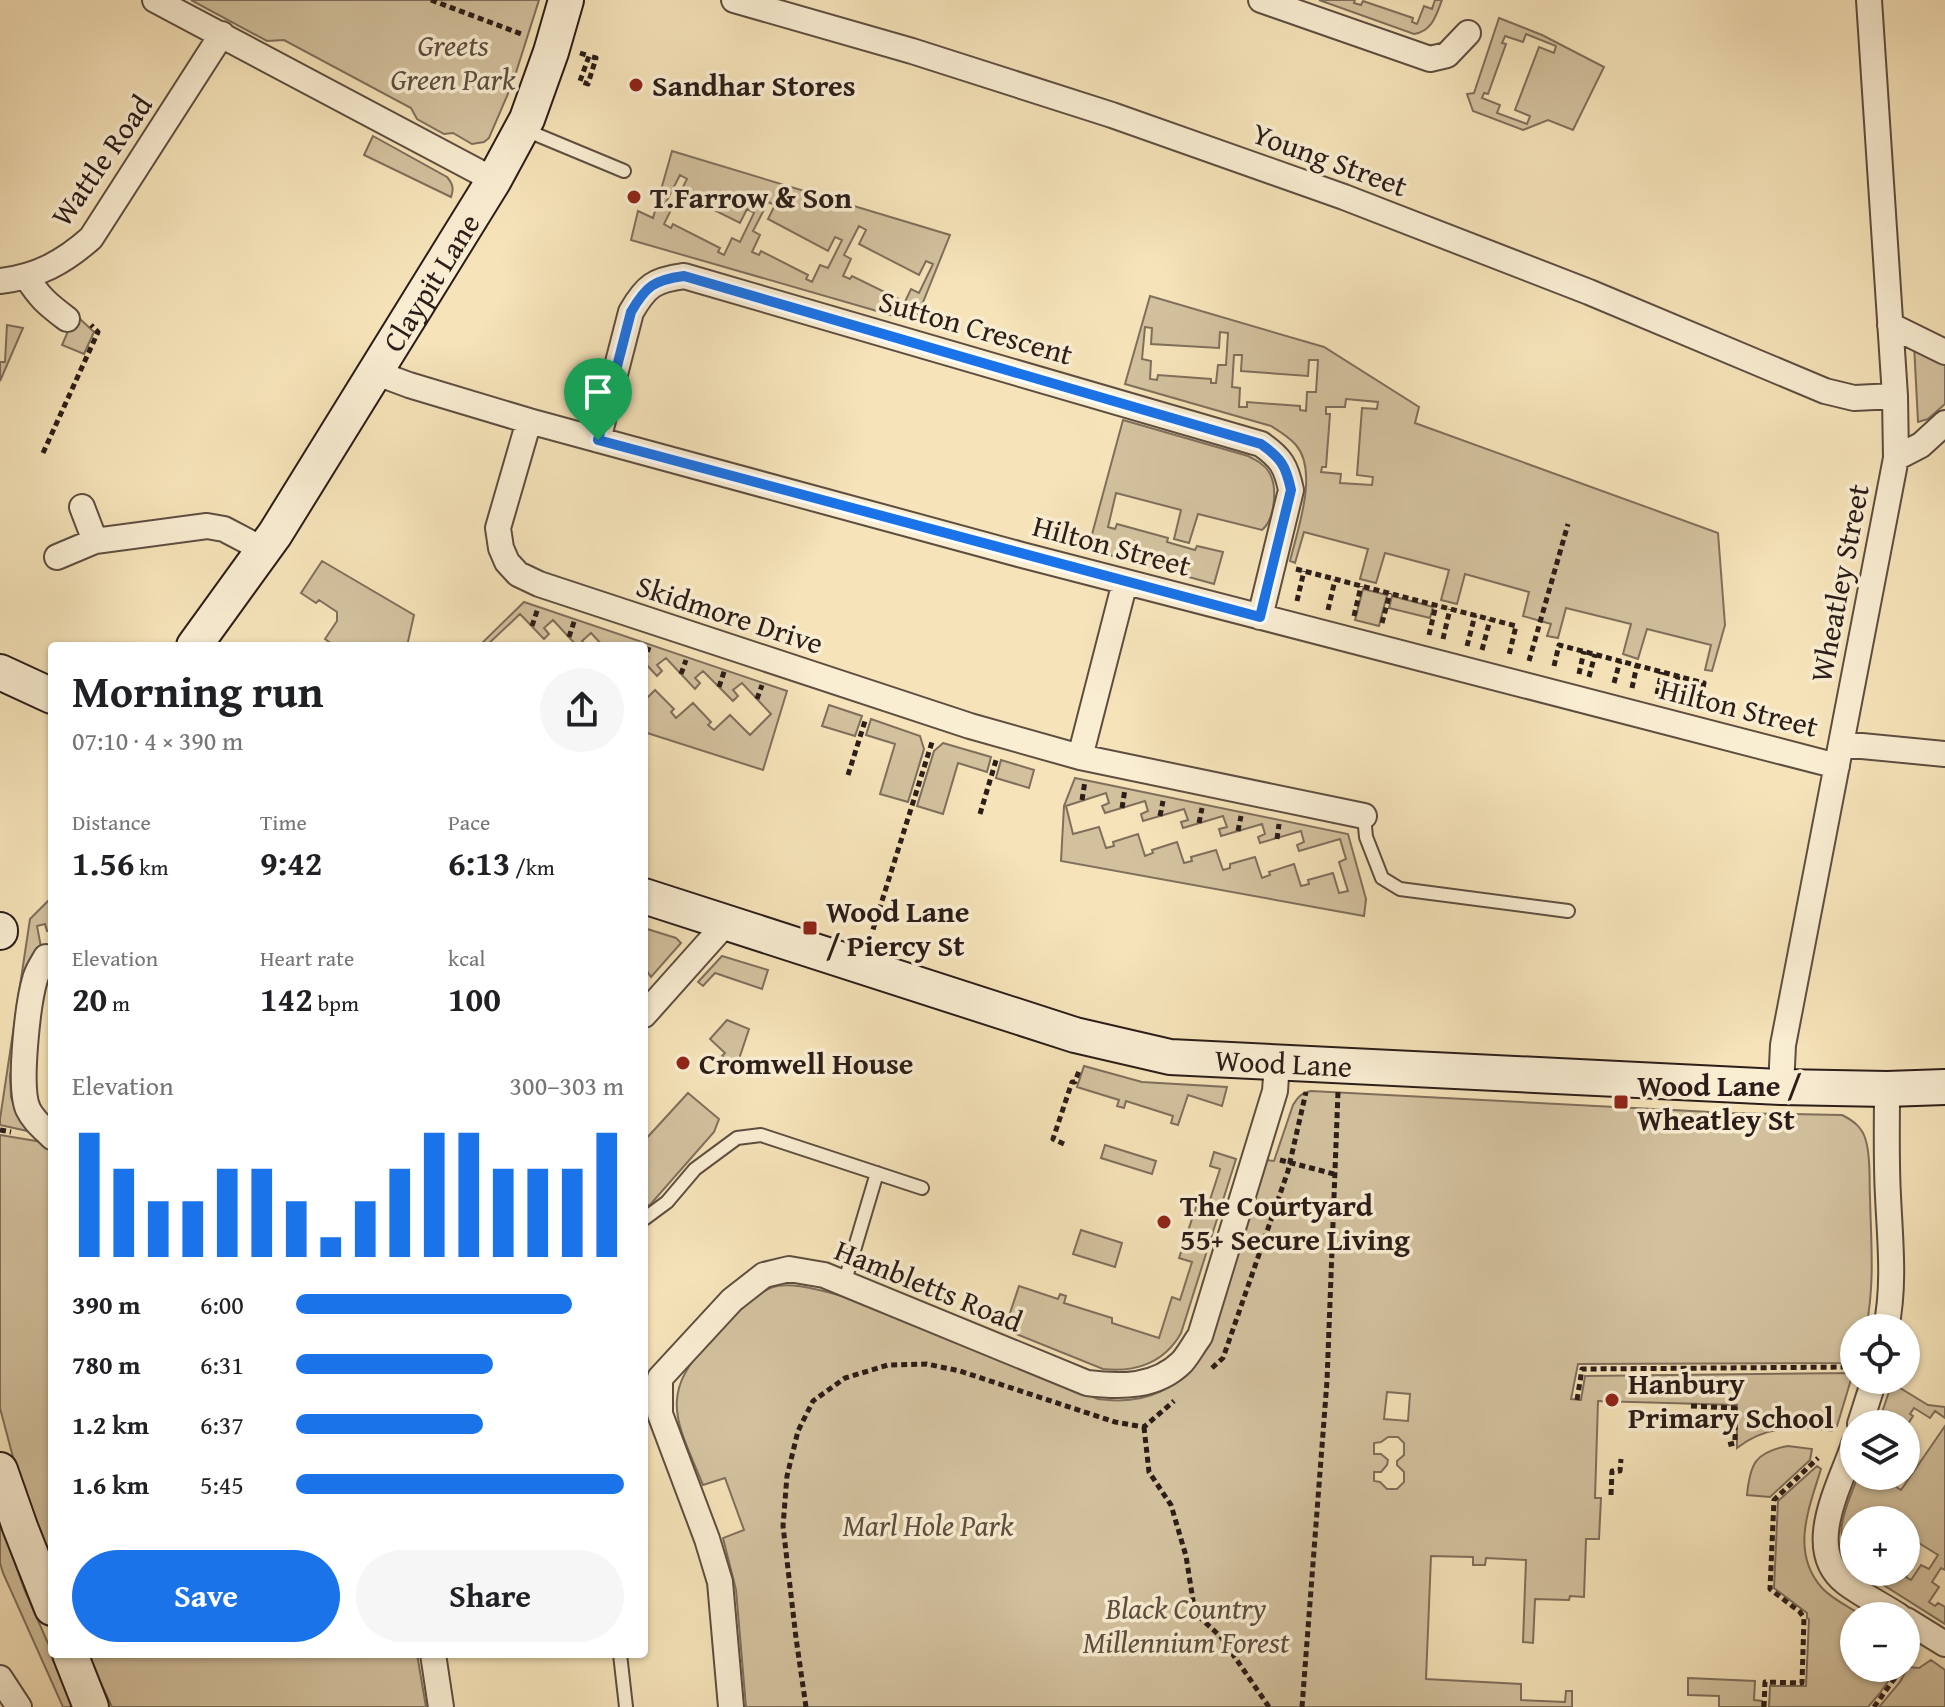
<!DOCTYPE html>
<html lang="en">
<head>
<meta charset="utf-8">
<style>
	:root { --surface:#fff; --page:#f6f6f6; --text:#202124; --muted:#757577; --accent:#1a73e8 }
	body { margin:0; font-family:"Gentium Book Plus",serif; background:var(--page); color:var(--text); height:100vh; display:flex; flex-direction:column; font-size:30px; white-space:nowrap }
	* { box-sizing:border-box; margin:0 }
	p { font-size:26px; color:var(--muted) }
	.icon { flex:none; width:44px; height:44px; fill:none; stroke:currentColor; stroke-width:2; stroke-linecap:round; stroke-linejoin:round }
	.map { position:relative; flex:1; overflow:hidden }
	.panel { position:absolute; left:48px; top:642px; width:600px; height:1016px; display:flex; flex-direction:column; background:var(--surface); border-radius:8px; box-shadow:0 2px 6px #0004 }
	.panel>* { flex:none }
	.tools { position:absolute; left:1840px; top:1314px; display:grid; gap:16px }
	.tools a { display:grid; place-items:center; width:80px; height:80px; border-radius:50%; background:var(--surface); box-shadow:0 2px 6px #0004; font-size:40px }
	.pin { position:absolute; display:grid; place-items:center; width:68px; height:68px; color:#fff; margin:-82px -34px; border-radius:50% 50% 50% 0; rotate:-45deg; box-shadow:0 0 8px #0007 }
	.pin .icon { rotate:45deg }
	.round { display:grid; place-items:center; flex:none; width:84px; height:84px; border-radius:42px; background:var(--page) }
	.summary { display:flex; align-items:center; justify-content:space-between; height:136px; padding:0 24px }
	h1 { font-size:44px; font-weight:700; line-height:60px }
	.figures { display:grid; grid-template-columns:repeat(3,1fr); gap:12px; height:136px; padding:8px 24px }
	.figures div { display:grid; align-content:center }
	.figures b { font-size:34px; font-weight:700 }
	.figures small { font-size:22px; font-weight:400 }
	.figures p { font-size:22px }
	.chart { height:224px; padding:16px 24px }
	.chart p { display:flex; justify-content:space-between }
	.chart svg { width:100%; height:144px; margin-top:8px; stroke:var(--accent); stroke-width:6 }
	.button { display:flex; gap:16px; margin-top:auto; padding:16px 24px }
	.button a { flex:1; height:92px; border-radius:48px; background:var(--accent); color:#fff; font-size:32px; font-weight:700; line-height:92px; text-align:center }
	.button a+a { background:var(--page); color:var(--text) }
	ul { padding:0 24px; list-style:none; font-size:26px }
	li { display:grid; grid-template-columns:128px 96px 1fr; align-items:center; height:60px }
	li i { height:20px; border-radius:10px; background:var(--accent) }
	.map>svg:first-child { display:block }
</style>
</head>
<body>
<div class="map">
<svg width="1945" height="1707" viewBox="0 0 1945 1707">
	<rect width="100%" height="100%" fill="#f6e3b9"/>
	<filter id="stains"><feTurbulence type="fractalNoise" baseFrequency=".0025" numOctaves="4"/><feColorMatrix values="0 0 0 0 .2 0 0 0 0 .09 0 0 0 0 .02 0 0 0 .5 -.17"/></filter>
	<radialGradient id="worn" r=".72"><stop offset=".6" stop-color="#630" stop-opacity="0"/><stop offset="1" stop-color="#630" stop-opacity=".3"/></radialGradient>
	<!-- green -->
	<path fill="#d3c19e" stroke="#7f6f5c" stroke-width="2" fill-rule="evenodd" d="M191 0H539L513 82 489 138 484 142 472 144 453 133 444 134 417 119 411 108 284 40 267 41Z
		M1319 0H1355L1354 3 1361 5 1363 1 1413 18 1412 22 1417 24 1424 6 1432 9 1435 0H1442C1436 16 1432 31 1414 34Z
		M1499 18 1542 35 1604 67 1573 130 1548 120 1523 130 1473 111 1467 94 1474 93ZM1526 34 1556 46 1554 53 1539 47 1515 110 1530 116 1527 124 1497 113 1500 105 1482 98 1484 93 1488 94 1506 44 1502 43 1505 36 1523 42Z
		M373 136 447 177C453 184 454 189 451 197L364 155Z
		M672 151 950 235 915 322 631 240 638 211 653 218ZM680 175 687 179 680 193 740 223 747 209 754 213 740 242 732 238 724 255 718 252 720 248 673 224 671 228 664 224 672 208 665 204ZM768 202 775 205 768 219 828 251 835 237 842 240 828 268 820 265 812 282 806 279 808 275 761 251 759 255 752 252 760 235 753 231ZM859 226 866 230 859 244 919 275 926 261 933 264 919 293 911 289 903 306 897 304 899 299 852 276 850 279 843 276 851 259 844 255Z
		M1150 296 1324 347 1419 407 1415 423 1718 533 1725 625 1712 671 1705 670 1711 645 1647 629 1638 659 1623 654 1631 624 1566 608 1558 638 1547 636 1551 624 1523 616 1529 592 1465 574 1457 604 1441 600 1449 570 1385 553 1376 583 1360 579 1368 549 1304 532 1295 563 1290 561C1297 531 1319 472 1296 445 1289 437 1279 431 1271 426L1125 384ZM1145 327 1152 328 1151 344 1219 348 1220 332 1228 333 1226 365H1218L1216 383H1211V379L1158 375 1157 380 1150 379 1151 361 1142 359ZM1234 355H1242L1241 371 1308 376 1309 360H1318L1316 392H1307L1306 411 1300 410V406L1247 402V407H1239L1240 388 1232 387ZM1346 399 1378 402 1377 409 1362 408 1357 475 1373 477 1372 485 1340 483 1341 474 1321 472 1322 467H1326L1330 414H1326V407H1345Z
		M79 318 94 332 84 354 62 345 69 329Z
		M7 325 23 328 0 381V362H5Z
		M1914 344 1945 357V404L1928 419 1918 422Z
		M1123 420 1248 456C1256 460 1264 464 1269 472 1278 487 1275 519 1262 530L1198 514 1189 543 1174 539 1181 510 1116 493 1108 527 1115 529 1117 524 1168 538 1167 542 1195 550 1197 546 1223 552 1214 584 1088 549Z
		M322 561 414 615 407 646H342L332 644 325 639 337 621V612L319 600 316 603 301 593Z
		M1363 589 1387 595 1379 626 1355 620Z
		M1392 596 1433 607 1430 618 1389 608Z
		M524 602 787 691 763 770 644 732V701L655 690 674 709 671 712 676 718 693 703 711 722 708 725 714 730 730 715 750 735 771 714 742 683 733 690 738 696 733 701 703 671 695 678 700 683 695 689 666 658 657 665 662 671 657 676 644 662V646H603L591 633 582 641 587 646H577L553 620 544 628 549 634 544 639 520 614 486 646H479Z
		M829 705 862 716 855 736 822 726Z
		M871 719 920 736 924 749 908 802 880 794 895 744 866 735Z
		M943 743 991 757 987 772 958 763 943 814 917 806 934 751Z
		M1001 760 1034 770 1029 788 996 778Z
		M1075 778 1348 834 1366 899 1364 916 1061 861 1064 806ZM1106 793 1109 803 1102 806 1105 813 1145 801 1148 811 1141 814 1143 821 1184 809 1188 820 1181 822 1183 828 1223 816 1227 827 1219 829 1221 836 1262 824 1265 834 1258 837 1260 843 1301 831 1304 842 1297 845 1299 851 1340 839 1346 859 1339 862 1348 891 1339 893 1333 873 1308 880 1309 884 1301 886 1294 864 1269 872 1270 875 1262 878 1255 857 1230 864V868L1223 870 1216 850 1191 857 1192 861 1184 863 1177 842 1152 850 1153 853 1145 856 1138 834 1113 842 1114 846 1106 848 1099 827 1073 834 1066 806Z
		M52 897V930L47 931 45 924 37 926 41 947 26 980 10 1076 11 1097 18 1117 32 1132 0 1125V1119L30 919Z
		M644 928 676 938 681 943 651 977C640 964 644 945 644 928Z
		M722 956 768 970 762 989 715 973 703 986 698 982Z
		M727 1020 749 1029 736 1068 722 1056 725 1053 710 1039Z
		M1084 1066 1142 1082 1227 1087 1222 1106 1188 1095 1178 1125 1171 1123 1173 1116 1126 1101 1124 1108 1117 1106 1119 1100 1077 1087Z
		M1311 1091 1730 1113 1842 1115C1854 1121 1863 1128 1866 1141 1871 1159 1869 1179 1870 1197 1871 1242 1875 1284 1866 1328H1854V1363L1578 1364 1571 1399 1581 1400 1585 1376 1853 1373 1837 1426 1832 1431C1798 1425 1765 1426 1737 1448V1405L1598 1401 1595 1498H1601L1599 1539H1586L1584 1597 1570 1596 1569 1600 1535 1599 1533 1643 1523 1642 1526 1560 1486 1558 1485 1565H1473V1557L1431 1556 1426 1679 1521 1684V1700L1565 1702 1566 1691H1572V1707H746L736 1590 723 1538 744 1530 725 1478 703 1485C677 1421 656 1394 713 1338 728 1323 752 1294 773 1287 811 1275 935 1331 975 1348 1016 1365 1057 1382 1098 1399 1149 1406 1180 1388 1209 1346L1266 1160 1274 1161 1293 1105C1298 1097 1301 1093 1311 1091ZM1387 1392 1410 1394 1408 1421 1384 1419ZM1388 1437H1398L1404 1443V1455L1397 1461V1465L1404 1472V1482L1397 1489H1387L1380 1482 1374 1481V1472H1381L1387 1465 1388 1460 1381 1454H1374V1443L1381 1442Z
		M688 1093 719 1119 714 1132 649 1206 644 1201V1141Z
		M0 1135 42 1142 52 1152V1571L18 1476 0 1408Z
		M1105 1145 1156 1161 1152 1174 1101 1158Z
		M1214 1152 1236 1159 1181 1333C1165 1362 1136 1373 1103 1369L1014 1333 1007 1322 1019 1286 1058 1299 1060 1294 1066 1296 1064 1303 1112 1318V1323L1159 1338 1172 1297 1180 1300 1192 1262 1179 1258 1196 1207 1207 1209 1220 1169 1210 1166Z
		M1081 1230 1122 1243 1115 1267 1073 1254Z
		M1892 1383 1928 1405 1945 1407V1418L1935 1411 1930 1418 1914 1408 1910 1414 1913 1416 1906 1427V1424H1878Z
		M1945 1426V1570L1941 1568 1932 1582 1939 1587 1929 1602 1935 1606 1938 1603 1945 1607V1624L1863 1572H1906L1908 1573 1906 1577 1911 1580 1921 1565 1929 1569 1938 1555 1906 1535V1520H1882L1867 1510 1860 1520H1854V1565C1829 1535 1847 1507 1858 1476H1890L1887 1481 1901 1490Z
		M1788 1446 1812 1449 1810 1460 1770 1497 1747 1495C1750 1464 1755 1452 1788 1446Z
		M1817 1466 1821 1469C1809 1508 1790 1552 1822 1588 1833 1600 1850 1607 1863 1616H1854V1668H1897L1880 1693 1868 1707H1769L1770 1686H1806L1809 1619 1807 1618V1613L1774 1588 1778 1501Z
		M0 1522 25 1591 76 1707H63L3 1573 0 1563Z
		M87 1654H417L426 1707H112Z
		M1931 1660 1945 1670V1707H1879L1900 1682 1908 1667 1919 1668Z
		M1688 1678 1755 1681 1754 1700 1762 1701V1707H1719V1696L1688 1695Z"/>
	<g fill="none" stroke-linecap="round" stroke-linejoin="round">
		<!-- lane casing -->
		<g stroke="#5e4e41" stroke-width="16">
			<path id="lane" d="M523 129 624 171
				M1364 816 1366 837 1382 878 1400 889 1568 911
				M644 1219 667 1202 695 1169 737 1138 761 1135 922 1188
				M844 1284 877 1173
				M620 1654 626 1707"/>
		</g>
		<!-- street casing -->
		<g stroke="#5e4e41" stroke-width="28">
			<path id="street" d="M155 0 494 180
				M734 0 912 51 1112 115 1344 197 1589 292 1825 391 1854 398 1895 396
				M1261 0 1430 59 1447 55 1468 33
				M26 276C39 297 47 304 67 319
				M0 281C37 277 64 262 91 238L222 34
				M1890 325 1945 352
				M374 372 409 385 529 421 1022 555 1837 766
				M529 421 498 528 501 548 507 562 518 574 539 584 970 726 1080 757 1364 816
				M598 440 631 312C646 286 654 280 684 276L1261 444C1281 458 1286 466 1291 490L1260 617
				M1896 458 1921 445 1945 423
				M82 507 95 541
				M57 557 95 541 207 526 224 529 264 550
				M1841 744 1945 754
				M1080 757 1125 582
				M46 957C42 964 37 971 35 979 28 1003 18 1087 28 1109 33 1120 43 1128 52 1137
				M644 1015 727 922
				M1781 1087 1783 1045 1896 458 1895 396 1869 0
				M1886 1328C1895 1285 1890 1240 1888 1196 1886 1160 1887 1125 1887 1089
				M1860 1424 1874 1380
				M1854 1444C1841 1484 1802 1549 1846 1583 1862 1595 1882 1605 1899 1616
				M1906 1620 1945 1644
				M433 1654 441 1707
				M0 1678 19 1707
				M731 1707 720 1582 707 1539 660 1414V1378L732 1300 764 1275 789 1269 824 1275 1087 1383C1120 1387 1156 1388 1182 1362 1189 1354 1194 1344 1200 1336L1275 1091 1277 1063"/>
		</g>
		<!-- secondary casing -->
		<g stroke="#2b1d19" stroke-width="38">
			<g id="secondary">
				<path id="s1" d="M194 646 275 534 494 180 527 119 551 52 566 0"/>
				<path d="M0 672 52 696"/>
				<path id="s2" d="M644 896 1075 1035 1170 1057 1781 1087 1887 1089 1945 1087"/>
				<path d="M0 930V932"/>
				<path d="M0 1470 20 1527 52 1608"/>
				<path d="M70 1654 91 1707"/>
			</g>
		</g>
		<!-- path -->
		<path stroke="#2b1d19" stroke-width="5" stroke-dasharray="6 4" stroke-linecap="butt" d="M431 0 524 35
			M580 53 589 56 580 81 588 84 596 58 589 56
			M43 453 98 332 91 325
			M1296 569 1516 626 1509 655
			M1297 601 1304 571
			M1328 610 1335 580
			M1354 616 1361 586
			M1382 623 1390 593
			M532 626 538 608
			M1429 635 1436 605
			M569 637 575 619
			M1443 639 1450 609
			M1467 646 1475 615
			M1482 650 1490 620
			M644 661 649 647
			M1529 661 1568 524
			M1554 666 1559 645 1704 683 1699 704
			M681 674 686 660
			M1579 674 1584 651
			M1589 677 1595 654
			M1614 683 1620 661
			M719 687 725 669
			M1632 688 1637 665
			M1657 694 1662 672
			M757 699 762 685
			M1673 699 1678 676
			M848 775 866 718
			M1082 800 1085 781
			M1122 808 1125 789
			M980 814 997 757
			M1160 816 1163 801
			M1199 823 1202 808
			M1238 831 1241 816
			M1277 839 1279 824
			M870 939 933 739
			M0 1130 11 1132
			M1064 1144 1053 1139 1072 1082H1075L1080 1068
			M1280 1160 1334 1174
			M1212 1368 1223 1358 1288 1171 1306 1092
			M1577 1400 1582 1369 1853 1367
			M1691 1406 1735 1408V1443L1727 1445
			M1144 1427 1149 1472 1171 1505 1186 1556 1195 1613 1221 1637 1269 1707
			M1611 1495 1612 1471H1620L1621 1459
			M806 1707 796 1638 783 1526 787 1476 798 1431 813 1401 845 1378 888 1365 927 1364 960 1371 1115 1422 1144 1427 1174 1401
			M1302 1707 1327 1381 1338 1092
			M1764 1707 1765 1682 1802 1683 1804 1618 1800 1612 1770 1589 1774 1500 1818 1458
			M1874 1707 1902 1668"/>
		<!-- lane -->
		<use href="#lane" stroke="#f9edd2" stroke-width="12"/>
		<!-- street -->
		<use href="#street" stroke="#f9edd2" stroke-width="24"/>
		<!-- secondary -->
		<use href="#secondary" stroke="#f9edd2" stroke-width="34"/>
	</g>
	<g fill="none" stroke-linecap="round" stroke-linejoin="round">
		<!-- route casing -->
		<g stroke="#fff" stroke-width="16">
			<path id="route" d="M684 276 1261 444C1281 458 1286 466 1291 490L1260 617 598 440 631 312C646 286 654 280 684 276Z"/>
		</g>
		<!-- route -->
		<use href="#route" stroke="#1a73e8" stroke-width="10"/>
	</g>
	<!-- markers -->
	<g fill="#8f2418" stroke="#f9edd2" stroke-width="3">
		<circle cx="636" cy="85" r="8"/>
		<circle cx="634" cy="197" r="8"/>
		<rect x="802" y="920" width="16" height="16" rx="4"/>
		<circle cx="683" cy="1063" r="8"/>
		<rect x="1613" y="1094" width="16" height="16" rx="4"/>
		<circle cx="1164" cy="1222" r="8"/>
		<circle cx="1612" cy="1400" r="8"/>
	</g>
	<g text-anchor="middle" dominant-baseline="central" stroke-width="7" stroke-linejoin="round" paint-order="stroke">
		<!-- park labels -->
		<g font-size="30" font-style="italic" fill="#5d4e41" stroke="#f9edd2">
			<text x="453" y="45">Greets<tspan x="453" dy="34">Green Park</tspan></text>
			<text x="928" y="1525">Marl Hole Park</text>
			<text x="1186" y="1608">Black Country<tspan x="1186" dy="34">Millennium Forest</tspan></text>
		</g>
		<!-- poi labels -->
		<g font-size="30" font-weight="bold" fill="#2b1d19" stroke="#f9edd2" text-anchor="start">
			<text x="652" y="85">Sandhar Stores</text>
			<text x="650" y="197">T.Farrow &amp; Son</text>
			<text x="826" y="911">Wood Lane<tspan x="826" dy="34">/ Piercy St</tspan></text>
			<text x="699" y="1063">Cromwell House</text>
			<text x="1637" y="1085">Wood Lane /<tspan x="1637" dy="34">Wheatley St</tspan></text>
			<text x="1180" y="1205">The Courtyard<tspan x="1180" dy="34">55+ Secure Living</tspan></text>
			<text x="1628" y="1383">Hanbury<tspan x="1628" dy="34">Primary School</tspan></text>
		</g>
		<!-- street labels -->
		<g font-size="30" fill="#2b1d19" stroke="#f9edd2">
			<text transform="translate(1330 159) rotate(20)">Young Street</text>
			<text transform="translate(101 160) rotate(-55)">Wattle Road</text>
			<text stroke="none"><textPath href="#s1" startOffset="434">Claypit Lane</textPath></text>
			<text transform="translate(976 327) rotate(16)">Sutton Crescent</text>
			<text transform="translate(1112 545) rotate(15)">Hilton Street</text>
			<text transform="translate(1839 583) rotate(-79)">Wheatley Street</text>
			<text transform="translate(730 614) rotate(18)">Skidmore Drive</text>
			<text transform="translate(1739 707) rotate(14)">Hilton Street</text>
			<text stroke="none"><textPath href="#s2" startOffset="664">Wood Lane</textPath></text>
			<text transform="translate(929 1285) rotate(22)">Hambletts Road</text>
		</g>
	</g>
	<rect width="100%" height="100%" filter="url(#stains)"/>
	<rect width="100%" height="100%" fill="url(#worn)"/>
</svg>
<div class="tools">
<a><svg class="icon" aria-label="locate" viewBox="0 0 24 24"><circle cx="12" cy="12" r="6"/><path d="M12 2v4M12 18v4M2 12h4M18 12h4"/></svg></a>
<a><svg class="icon" aria-label="layers" viewBox="0 0 24 24"><path d="M12 4l9 5-9 5-9-5zM3 14l9 5 9-5"/></svg></a>
<a>+</a>
<a>−</a>
</div>
<div class="pin" style="left:598px;top:440px;background:#1e9e55"><svg class="icon" aria-label="arrive" viewBox="0 0 24 24"><path d="M6 21V4h12l-3 4 3 4H6"/></svg></div>
<section class="panel">
<div class="summary"><div><h1>Morning run</h1><p>07:10 · 4 × 390 m</p></div><a class="round"><svg class="icon" aria-label="share" viewBox="0 0 24 24"><path d="M12 15V3M7 8l5-5 5 5M5 13v7h14v-7"/></svg></a></div>
<div class="figures">
<div><p>Distance</p><b>1.56<small> km</small></b></div>
<div><p>Time</p><b>9:42</b></div>
<div><p>Pace</p><b>6:13<small> /km</small></b></div>
</div>
<div class="figures">
<div><p>Elevation</p><b>20<small> m</small></b></div>
<div><p>Heart rate</p><b>142<small> bpm</small></b></div>
<div><p>kcal</p><b>100</b></div>
</div>
<div class="chart"><p><span>Elevation</span>300–303 m</p>
<svg viewBox="0 0 160 44" preserveAspectRatio="none"><path d="M5 44V6M15 44V17M25 44V27M35 44V27M45 44V17M55 44V17M65 44V27M75 44V38M85 44V27M95 44V17M105 44V6M115 44V6M125 44V17M135 44V17M145 44V17M155 44V6"/></svg>
</div>
<ul>
<li><b>390 m</b>6:00<i style="width:84%"></i></li>
<li><b>780 m</b>6:31<i style="width:60%"></i></li>
<li><b>1.2 km</b>6:37<i style="width:57%"></i></li>
<li><b>1.6 km</b>5:45<i style="width:100%"></i></li>
</ul>
<div class="button"><a>Save</a><a>Share</a></div>
</section>
</div>
</body>
</html>
